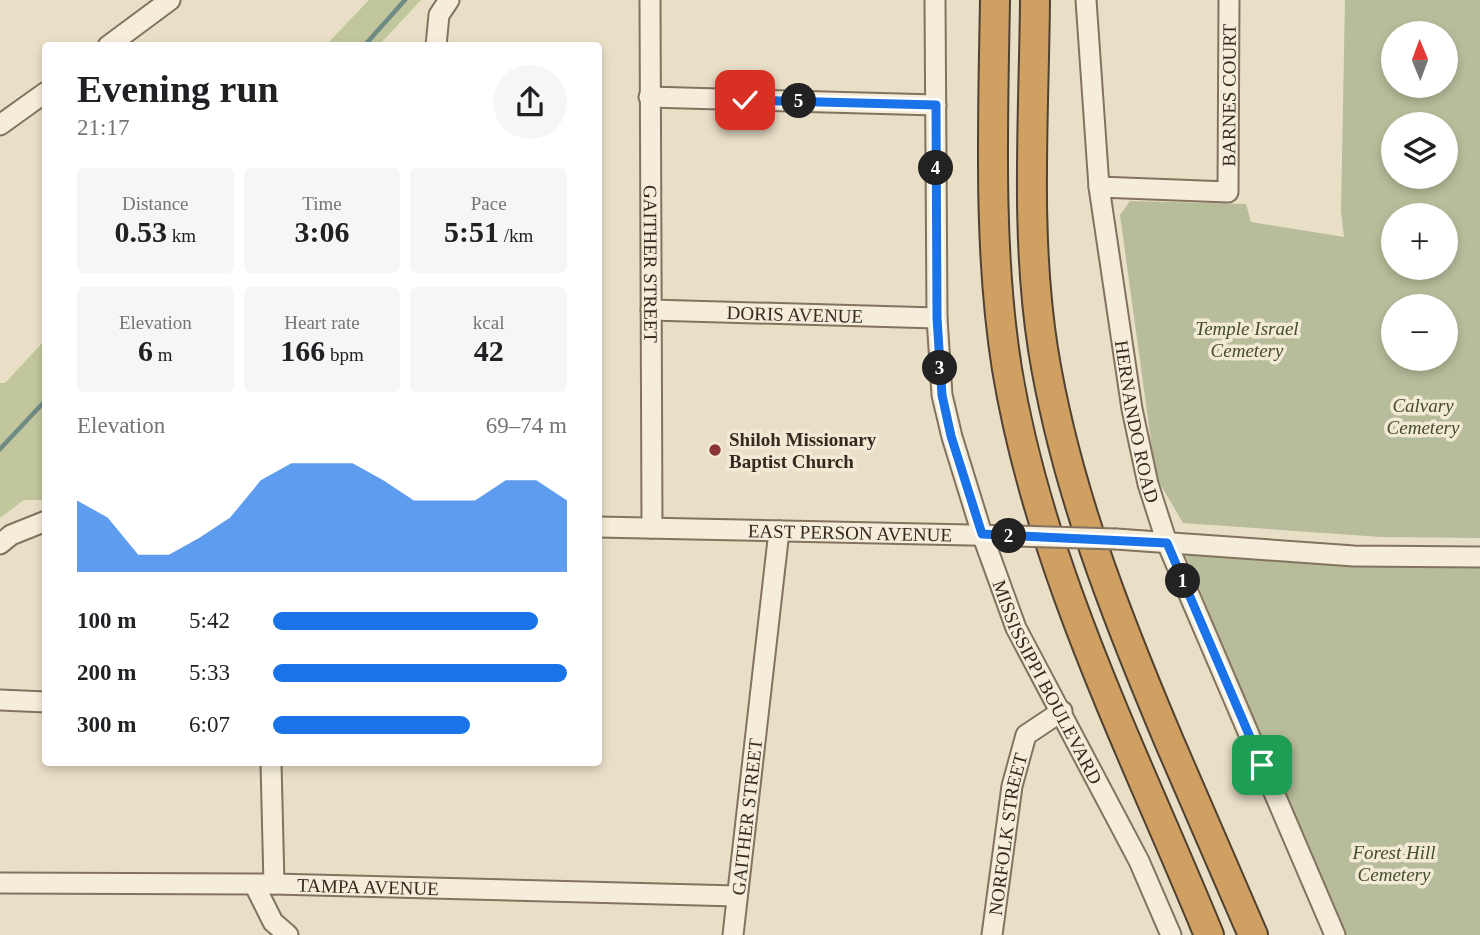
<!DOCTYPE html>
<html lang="en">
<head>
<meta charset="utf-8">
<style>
	:root { --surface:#fff; --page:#f6f6f6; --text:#202124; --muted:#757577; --accent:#1a73e8 }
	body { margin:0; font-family:Georgia,serif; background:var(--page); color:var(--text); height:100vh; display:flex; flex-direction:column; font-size:26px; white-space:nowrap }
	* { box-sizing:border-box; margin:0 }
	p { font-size:23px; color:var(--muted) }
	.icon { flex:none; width:38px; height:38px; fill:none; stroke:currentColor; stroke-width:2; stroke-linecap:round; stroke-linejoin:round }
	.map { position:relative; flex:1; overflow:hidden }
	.details { position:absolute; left:42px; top:42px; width:560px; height:724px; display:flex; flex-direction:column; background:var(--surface); border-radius:7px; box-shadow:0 4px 10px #0003 }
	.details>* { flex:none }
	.needle { width:46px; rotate:359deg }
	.controls { position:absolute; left:1381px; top:21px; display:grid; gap:14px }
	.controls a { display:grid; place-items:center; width:77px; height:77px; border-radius:50%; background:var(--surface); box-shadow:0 4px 10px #0003; font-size:35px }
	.pin { position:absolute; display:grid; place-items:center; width:60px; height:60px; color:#fff; margin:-30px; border-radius:14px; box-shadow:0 4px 10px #0006 }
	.km { position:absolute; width:35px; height:35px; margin:-18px; border-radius:50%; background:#222; color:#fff; font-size:19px; line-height:35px; text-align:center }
	.round { display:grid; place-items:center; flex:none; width:74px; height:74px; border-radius:37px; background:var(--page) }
	.overview { display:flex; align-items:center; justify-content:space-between; height:119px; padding:0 35px }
	h1 { font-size:38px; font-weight:700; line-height:52px }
	.figures { display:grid; grid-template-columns:repeat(3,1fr); gap:10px; height:119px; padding:7px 35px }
	.figures div { display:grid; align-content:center; border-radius:7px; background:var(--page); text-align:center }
	.figures b { font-size:30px; font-weight:700 }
	.figures small { font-size:19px; font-weight:400 }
	.figures p { font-size:19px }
	.chart { height:196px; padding:14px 35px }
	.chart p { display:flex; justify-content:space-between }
	.chart svg { width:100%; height:126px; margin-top:7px; fill:var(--accent); opacity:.7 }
	ul { padding:0 35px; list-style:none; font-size:23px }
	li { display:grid; grid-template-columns:112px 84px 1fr; align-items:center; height:52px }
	li i { height:18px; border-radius:9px; background:var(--accent) }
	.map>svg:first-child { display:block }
</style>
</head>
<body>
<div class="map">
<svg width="1480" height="935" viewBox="0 0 1480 935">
	<rect width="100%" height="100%" fill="#e9dfc7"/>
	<!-- green -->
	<path fill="#c1c69c" d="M369 0H421L379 45H326Z
		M45 340V500H24L0 518V383H5Z"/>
	<!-- cemetery -->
	<path fill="#b7bc9a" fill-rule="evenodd" d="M1345 0H1480V538L1381 537 1183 523 1156 477 1120 215 1130 201 1246 204 1251 222 1344 237 1341 211ZM1393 33H1446V86H1393ZM1393 124H1446V177H1393ZM1393 215H1446V268H1393ZM1393 306H1446V359H1393Z
		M1184 552 1480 558V935H1344Z"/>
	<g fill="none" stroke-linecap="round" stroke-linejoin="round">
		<!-- stream -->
		<path stroke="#6f8b84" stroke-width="4.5" d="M364 46 405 0
			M0 449 46 400"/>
		<!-- minor casing -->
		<g stroke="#83725e" stroke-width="23">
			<g id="minor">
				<path id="s1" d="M650 0 652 528"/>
				<path id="s2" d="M935 0 937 318 942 395 952 437 982 534 1016 628 1139 861 1171 935"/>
				<path id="s3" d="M1086 0 1099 187 1132 409 1148 484 1167 543 1335 935"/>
				<path d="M108 46 170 0"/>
				<path d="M436 46 439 15 449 0"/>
				<path d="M649 97 936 105"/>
				<path d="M0 125 46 92"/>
				<path id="s4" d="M1099 187 1228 192 1229 0"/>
				<path id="s5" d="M651 310 937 318"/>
				<path id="s6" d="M598 527 1016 536"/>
				<path d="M1116 539 1354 556 1480 557"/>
				<path d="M0 544 11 535 46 521"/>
				<path d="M0 700 46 702"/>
				<path d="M271 763 274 884"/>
				<path id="s7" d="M0 883 274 884 737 896"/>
				<path d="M255 886 273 922 288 935"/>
				<path id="s8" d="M733 935 779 531"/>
				<path id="s9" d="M992 935 1012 786 1026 735 1062 711"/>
			</g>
		</g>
		<!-- highway casing -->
		<g stroke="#514132" stroke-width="32">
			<path id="highway" d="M995 0C993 120 988 251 1007 369 1040 569 1133 750 1209 935
				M1035 0C1034 116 1025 234 1043 349 1065 486 1115 613 1169 741 1197 805 1225 870 1253 935"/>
		</g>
		<!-- minor -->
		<use href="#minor" stroke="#f5edd9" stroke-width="19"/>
		<!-- highway -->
		<use href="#highway" stroke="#cfa061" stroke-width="28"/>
		<!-- minor-bridge casing -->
		<g stroke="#83725e" stroke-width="23" stroke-linecap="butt">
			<path id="minor-bridge" d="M1016 536 1116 539"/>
		</g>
		<!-- minor-bridge -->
		<use href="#minor-bridge" stroke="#f5edd9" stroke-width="19"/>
	</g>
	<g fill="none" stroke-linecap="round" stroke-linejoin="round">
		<!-- route casing -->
		<g stroke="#fff" stroke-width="14">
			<path id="route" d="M745 100 936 105 937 318 942 395 951 436 982 534 1167 543 1262 765"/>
		</g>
		<!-- route -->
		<use href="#route" stroke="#1a73e8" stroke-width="9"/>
	</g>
	<!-- markers -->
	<circle fill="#8b3535" stroke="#f2ead5" stroke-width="2.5" cx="715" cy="450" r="7"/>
	<g text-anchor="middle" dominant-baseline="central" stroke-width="7" stroke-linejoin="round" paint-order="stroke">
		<!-- street labels -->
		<g font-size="19" fill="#352a20" stroke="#f2ead5">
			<text stroke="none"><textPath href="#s4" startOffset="226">BARNES COURT</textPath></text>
			<text stroke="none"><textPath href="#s1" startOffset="264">GAITHER STREET</textPath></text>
			<text stroke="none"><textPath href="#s5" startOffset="144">DORIS AVENUE</textPath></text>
			<text stroke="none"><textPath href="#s3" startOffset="425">HERNANDO ROAD</textPath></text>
			<text stroke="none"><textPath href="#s6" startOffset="252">EAST PERSON AVENUE</textPath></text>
			<text stroke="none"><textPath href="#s2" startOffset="702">MISSISSIPPI BOULEVARD</textPath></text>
			<text stroke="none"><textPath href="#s8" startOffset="119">GAITHER STREET</textPath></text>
			<text stroke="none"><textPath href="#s9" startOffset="102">NORFOLK STREET</textPath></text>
			<text stroke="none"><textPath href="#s7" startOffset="368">TAMPA AVENUE</textPath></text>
		</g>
		<!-- park labels -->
		<g font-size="19" font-style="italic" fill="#454f29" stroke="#f2ead5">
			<text x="1247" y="328">Temple Israel<tspan x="1247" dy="22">Cemetery</tspan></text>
			<text x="1423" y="405">Calvary<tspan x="1423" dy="22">Cemetery</tspan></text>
			<text x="1394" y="852">Forest Hill<tspan x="1394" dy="22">Cemetery</tspan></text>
		</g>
		<!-- poi labels -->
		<g font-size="19" font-weight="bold" fill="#352a20" stroke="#f2ead5" text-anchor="start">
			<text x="729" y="439">Shiloh Missionary<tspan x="729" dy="22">Baptist Church</tspan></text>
		</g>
	</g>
</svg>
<div class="controls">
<a><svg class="needle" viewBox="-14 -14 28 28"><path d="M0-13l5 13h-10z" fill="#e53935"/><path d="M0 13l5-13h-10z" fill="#757577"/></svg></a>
<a><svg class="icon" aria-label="layers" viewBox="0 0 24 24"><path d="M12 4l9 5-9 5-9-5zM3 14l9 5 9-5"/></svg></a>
<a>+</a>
<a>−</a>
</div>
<div class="pin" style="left:1262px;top:765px;background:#1e9e55"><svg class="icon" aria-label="arrive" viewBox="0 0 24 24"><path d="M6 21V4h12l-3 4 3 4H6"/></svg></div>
<div class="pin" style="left:745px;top:100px;background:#d93025"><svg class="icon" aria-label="check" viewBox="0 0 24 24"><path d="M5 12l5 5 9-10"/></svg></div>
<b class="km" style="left:1183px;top:581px">1</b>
<b class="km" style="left:1009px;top:536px">2</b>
<b class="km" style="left:940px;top:368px">3</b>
<b class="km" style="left:936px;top:168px">4</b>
<b class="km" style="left:799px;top:101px">5</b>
<section class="details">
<div class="overview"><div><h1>Evening run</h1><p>21:17</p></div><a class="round"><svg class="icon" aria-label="share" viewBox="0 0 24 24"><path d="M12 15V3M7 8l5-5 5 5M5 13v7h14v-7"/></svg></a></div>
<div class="figures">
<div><p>Distance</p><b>0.53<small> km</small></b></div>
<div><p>Time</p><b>3:06</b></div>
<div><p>Pace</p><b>5:51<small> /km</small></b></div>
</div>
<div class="figures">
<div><p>Elevation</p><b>6<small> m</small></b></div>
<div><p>Heart rate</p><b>166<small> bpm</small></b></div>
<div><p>kcal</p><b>42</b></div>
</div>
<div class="chart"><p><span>Elevation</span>69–74 m</p>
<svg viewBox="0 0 160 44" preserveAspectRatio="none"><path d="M0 44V19L10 25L20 38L30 38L40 32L50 25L60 12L70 6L80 6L90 6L100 12L110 19L120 19L130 19L140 12L150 12L160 19V44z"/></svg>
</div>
<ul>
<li><b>100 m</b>5:42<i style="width:90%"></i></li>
<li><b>200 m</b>5:33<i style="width:100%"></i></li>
<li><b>300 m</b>6:07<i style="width:67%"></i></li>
</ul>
</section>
</div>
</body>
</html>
